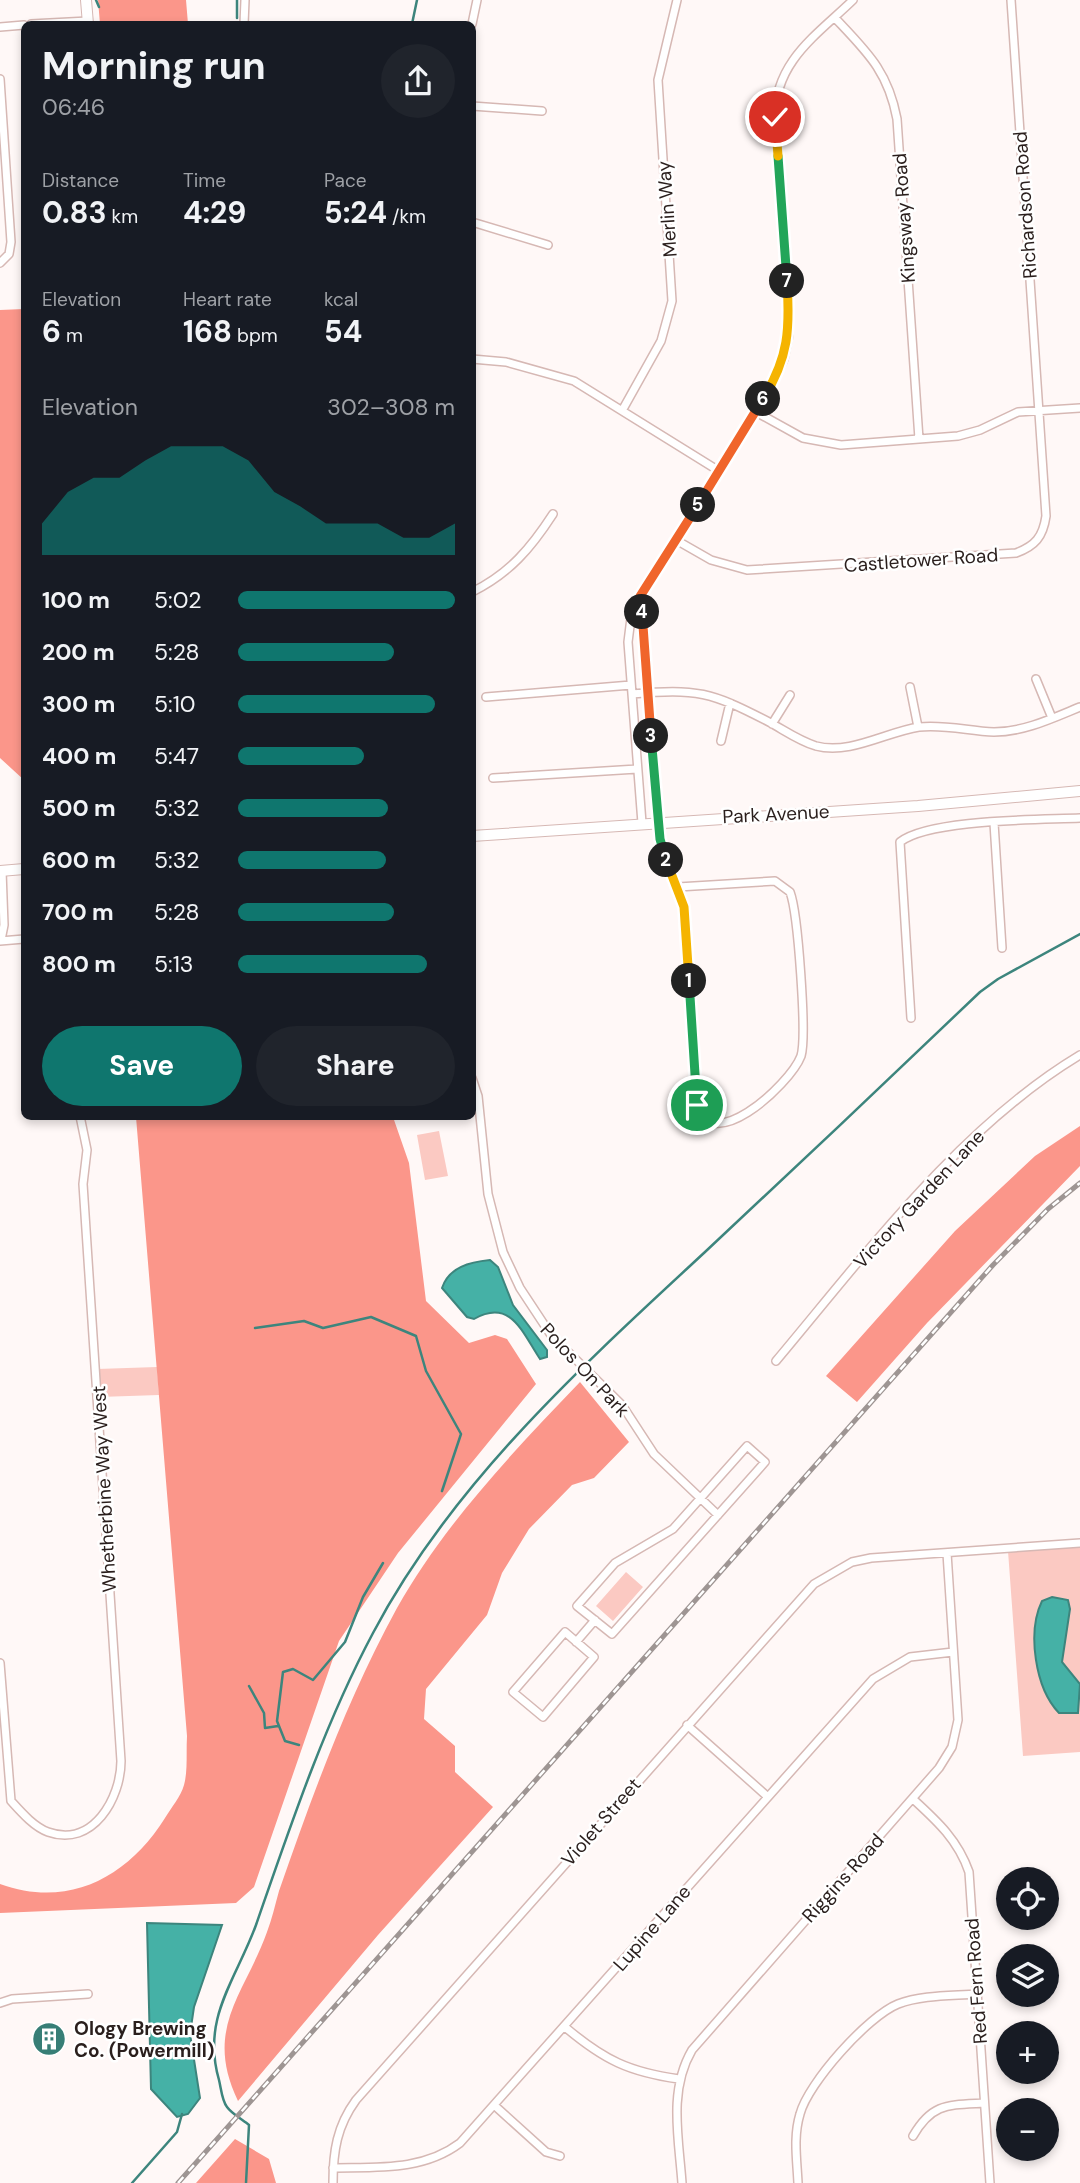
<!DOCTYPE html>
<html lang="en">
<head>
<meta charset="utf-8">
<style>
	:root { --surface:#171b24; --page:#20242c; --text:#f1f3f6; --muted:#9ea1a6; --accent:#0f766e }
	body { margin:0; font-family:"DM Sans",sans-serif; background:var(--page); color:var(--text); height:100vh; display:flex; flex-direction:column; font-size:26px; white-space:nowrap }
	* { box-sizing:border-box; margin:0 }
	p { font-size:23px; color:var(--muted) }
	.icon { flex:none; width:38px; height:38px; fill:none; stroke:currentColor; stroke-width:2; stroke-linecap:round; stroke-linejoin:round }
	.map { position:relative; flex:1; overflow:hidden }
	.drawer { position:absolute; left:21px; top:21px; width:455px; height:1099px; display:flex; flex-direction:column; background:var(--surface); border-radius:10px; box-shadow:0 4px 10px #0003 }
	.drawer>* { flex:none }
	.controls { position:absolute; left:996px; top:1867px; display:grid; gap:14px }
	.controls a { display:grid; place-items:center; width:63px; height:63px; border-radius:50%; background:var(--surface); box-shadow:0 4px 10px #0003; font-size:35px }
	.pin { position:absolute; display:grid; place-items:center; width:60px; height:60px; color:#fff; margin:-30px; border:4px solid #fff; border-radius:50%; box-shadow:0 2px 7px #0007 }
	.km { position:absolute; width:35px; height:35px; margin:-18px; border-radius:50%; background:#222; color:#fff; font-size:19px; line-height:35px; text-align:center }
	.round { display:grid; place-items:center; flex:none; width:74px; height:74px; border-radius:37px; background:var(--page) }
	.head { display:flex; align-items:center; justify-content:space-between; height:119px; padding:0 21px }
	h1 { font-size:38px; font-weight:700; line-height:52px }
	.stats { display:grid; grid-template-columns:repeat(3,1fr); gap:10px; height:119px; padding:7px 21px }
	.stats div { display:grid; align-content:center }
	.stats b { font-size:30px; font-weight:700 }
	.stats small { font-size:19px; font-weight:400 }
	.stats p { font-size:19px }
	.chart { height:196px; padding:14px 21px }
	.chart p { display:flex; justify-content:space-between }
	.chart svg { width:100%; height:126px; margin-top:7px; fill:var(--accent); opacity:.7 }
	.action { display:flex; gap:14px; margin-top:auto; padding:14px 21px }
	.action a { flex:1; height:80px; border-radius:42px; background:var(--accent); color:#fff; font-size:28px; font-weight:700; line-height:80px; text-align:center }
	.action a+a { background:var(--page); color:var(--text) }
	ul { padding:0 21px; list-style:none; font-size:23px }
	li { display:grid; grid-template-columns:112px 84px 1fr; align-items:center; height:52px }
	li i { height:18px; border-radius:9px; background:var(--accent) }
	.map>svg:first-child { display:block }
</style>
</head>
<body>
<div class="map">
<svg width="1080" height="2183" viewBox="0 0 1080 2183">
	<rect width="100%" height="100%" fill="#fff8f7"/>
	<!-- green -->
	<path fill="#fbc9c2" d="M439 1131 448 1176 425 1180 417 1135Z
		M157 1367 159 1395 99 1397 97 1369Z
		M1080 1545V1752L1023 1756 1008 1551Z
		M626 1572 643 1587 613 1621 596 1606Z"/>
	<!-- forest -->
	<path fill="#fb968a" d="M98 0H186L188 24H100Z
		M24 309V780L0 758V310Z
		M136 1117H393L409 1163 426 1301 469 1343 495 1335 507 1339 536 1384 398 1553 339 1641 254 1887 236 1903 0 1913V1884C69 1909 128 1877 165 1818 171 1808 181 1796 184 1785 188 1771 186 1752 187 1736Z
		M1080 1126V1166L927 1323 857 1402 826 1376 955 1231 1035 1156Z
		M580 1382 629 1442 594 1478 572 1485 529 1529 502 1573 487 1615 426 1689 424 1719 455 1746V1772L493 1807 378 1935 238 2101C203 2028 245 1994 267 1932 272 1919 275 1905 279 1891 312 1796 348 1697 397 1608 445 1523 513 1452 580 1382Z
		M235 2139 269 2159 276 2183H196Z"/>
	<!-- water -->
	<path fill="#45b1a6" stroke="#3d857d" stroke-width="2" d="M490 1260 498 1267 513 1305 547 1350V1357L540 1359C522 1332 511 1298 474 1319L467 1317 442 1288C449 1267 470 1262 490 1260Z
		M1052 1597 1068 1600 1070 1609 1062 1662 1080 1684 1078 1713H1059C1035 1688 1027 1632 1042 1601Z
		M147 1923 222 1925 194 2007 190 2034 200 2098 188 2114 177 2117 151 2089Z"/>
	<g fill="none" stroke-linecap="round" stroke-linejoin="round">
		<!-- stream -->
		<path stroke="#3d857d" stroke-width="2.5" d="M96 0 99 7
			M237 18V0
			M412 24 417 0
			M255 1328 304 1321 323 1328 371 1317 416 1336 426 1371 461 1434 442 1491
			M249 1686 264 1713 265 1728 278 1726
			M299 1745 285 1741 277 1721 283 1672 293 1669 313 1680 345 1642 363 1597 383 1563
			M132 2183 177 2132 182 2114
			M246 2183 249 2125C243 2120 232 2114 227 2107 222 2101 221 2088 219 2080 201 2018 236 1980 256 1925 290 1827 324 1725 373 1633 452 1483 582 1366 705 1252 797 1166 889 1079 980 992L998 979 1080 934"/>
		<!-- street casing -->
		<g stroke="#d6b8b4" stroke-width="10">
			<path id="street" d="M835 18C867 52 888 71 897 119L919 439
				M31 24 88 21
				M244 24 245 0
				M472 24 477 0
				M0 27 24 25
				M0 79 11 242 9 254 0 263
				M472 106 542 111
				M472 222 548 245
				M472 359 506 362 574 381 719 471
				M623 409 661 341 672 301 658 80 677 0
				M756 412 803 438 841 445 958 436 980 430 1018 412 1080 408
				M676 540 711 560 747 570 1016 553C1035 546 1043 537 1046 516L1011 0
				M472 592C510 573 531 548 553 514
				M639 598 660 839 678 887
				M1036 679 1052 718
				M910 687 918 727
				M632 694C697 688 711 692 769 722 784 730 799 741 816 746 850 755 886 732 919 727 944 724 969 731 994 732 1024 732 1053 718 1080 707
				M486 697 631 685
				M772 724 790 695
				M721 741 730 703
				M493 778 637 769
				M642 823 628 642 631 618 639 598 773 384 784 359 789 335V306L775 117C775 61 817 35 853 0
				M994 823 1002 948
				M775 881 790 892C798 913 807 1036 801 1056 790 1085 705 1163 696 1098L684 907 678 887Z
				M1 940 4 925 2 871
				M0 941 24 939
				M911 1018 900 842C929 819 1040 820 1080 818
				M472 1078 478 1096 488 1194 503 1252 520 1288 551 1335 622 1405 654 1454 718 1515
				M776 1361C865 1255 960 1127 1080 1055
				M747 1446 765 1462 612 1634 577 1606 615 1563 673 1529Z
				M565 1632 594 1657 543 1717 513 1692Z
				M576 1642 595 1620
				M0 1663 11 1801C21 1812 34 1827 48 1832 93 1848 121 1798 121 1761L83 1184 87 1150 80 1116
				M687 1725 768 1797
				M913 1799C937 1821 958 1840 969 1872L990 2183
				M0 2003 12 1999 88 1994
				M565 2027C604 2060 629 2072 679 2079
				M494 2105 546 2152 560 2156
				M913 2136C932 2103 948 2105 984 2103
				M333 2168C377 2167 423 2171 460 2143L873 1679 910 1657 953 1652
				M333 2183C333 2151 337 2126 356 2100L814 1584 852 1562 871 1558 1080 1543
				M682 2183C679 2139 668 2091 692 2050L939 1768 952 1747 958 1720 947 1553
				M798 2183C797 2160 793 2137 800 2114 808 2083 868 2016 898 2004 922 1995 951 1996 977 1994"/>
		</g>
		<!-- secondary casing -->
		<g stroke="#d6b8b4" stroke-width="12">
			<path id="secondary" d="M86 0 88 24
				M472 836 918 806 1080 791
				M0 871 24 869"/>
		</g>
		<!-- street -->
		<use href="#street" stroke="#fff" stroke-width="7"/>
		<!-- secondary -->
		<use href="#secondary" stroke="#fff" stroke-width="10"/>
		<!-- rail casing -->
		<g stroke="#9e9593" stroke-width="5">
			<path id="rail" d="M178 2183 993 1265 1048 1209 1080 1183"/>
		</g>
		<!-- rail -->
		<use href="#rail" stroke="#fff" stroke-width="2.5" stroke-dasharray="8" stroke-linecap="butt"/>
	</g>
	<g fill="none" stroke-linecap="round" stroke-linejoin="round">
		<!-- split-1 casing -->
		<g stroke="#fff" stroke-width="14">
			<path id="split-1" d="M689 981 697 1105"/>
		</g>
		<!-- split-2 casing -->
		<g stroke="#fff" stroke-width="14">
			<path id="split-2" d="M666 860 684 907 689 981"/>
		</g>
		<!-- split-3 casing -->
		<g stroke="#fff" stroke-width="14">
			<path id="split-3" d="M651 736 660 839 666 860"/>
		</g>
		<!-- split-4 casing -->
		<g stroke="#fff" stroke-width="14">
			<path id="split-4" d="M642 612 651 736"/>
		</g>
		<!-- split-5 casing -->
		<g stroke="#fff" stroke-width="14">
			<path id="split-5" d="M642 612 639 598 698 505"/>
		</g>
		<!-- split-6 casing -->
		<g stroke="#fff" stroke-width="14">
			<path id="split-6" d="M698 505 763 399"/>
		</g>
		<!-- split-7 casing -->
		<g stroke="#fff" stroke-width="14">
			<path id="split-7" d="M763 399C789 357 790 329 787 281"/>
		</g>
		<!-- split-8 casing -->
		<g stroke="#fff" stroke-width="14">
			<path id="split-8" d="M778 156 787 281"/>
		</g>
		<!-- split-9 casing -->
		<g stroke="#fff" stroke-width="14">
			<path id="split-9" d="M775 117 778 156"/>
		</g>
		<!-- split-1 -->
		<use href="#split-1" stroke="#22a559" stroke-width="9"/>
		<!-- split-2 -->
		<use href="#split-2" stroke="#f5b400" stroke-width="9"/>
		<!-- split-3 -->
		<use href="#split-3" stroke="#22a559" stroke-width="9"/>
		<!-- split-4 -->
		<use href="#split-4" stroke="#f0652b" stroke-width="9"/>
		<!-- split-5 -->
		<use href="#split-5" stroke="#f0652b" stroke-width="9"/>
		<!-- split-6 -->
		<use href="#split-6" stroke="#f0652b" stroke-width="9"/>
		<!-- split-7 -->
		<use href="#split-7" stroke="#f5b400" stroke-width="9"/>
		<!-- split-8 -->
		<use href="#split-8" stroke="#22a559" stroke-width="9"/>
		<!-- split-9 -->
		<use href="#split-9" stroke="#f5b400" stroke-width="9"/>
	</g>
	<!-- icons -->
	<defs>
		<g id="building-disc" transform="scale(1.75)"><circle r="9.5" fill="#377e76" stroke="#fff"/><path d="M-4-6H4V6H1V3H-1V6H-4ZM-2.5-4.3h1.7v1.8h-1.7ZM.8-4.3h1.7v1.8H.8ZM-2.5-1h1.7V.8h-1.7ZM.8-1h1.7V.8H.8Z" fill="#fff"/></g>
	</defs>
	<g fill-rule="evenodd">
		<use href="#building-disc" x="49" y="2039"/>
	</g>
	<g text-anchor="middle" dominant-baseline="central" stroke-width="5" stroke-linejoin="round" paint-order="stroke">
		<!-- street labels -->
		<g font-size="19" fill="#2a1f1d" stroke="#fff">
			<text transform="translate(1025 205) rotate(-94)">Richardson Road</text>
			<text transform="translate(667 209) rotate(-94)">Merlin Way</text>
			<text transform="translate(904 218) rotate(-94)">Kingsway Road</text>
			<text transform="translate(921 560) rotate(-4)">Castletower Road</text>
			<text transform="translate(776 814) rotate(-3)">Park Avenue</text>
			<text transform="translate(919 1199) rotate(-47)">Victory Garden Lane</text>
			<text transform="translate(585 1370) rotate(47)">Polos On Park</text>
			<text transform="translate(104 1489) rotate(-93)">Whetherbine Way West</text>
			<text transform="translate(601 1822) rotate(-49)">Violet Street</text>
			<text transform="translate(843 1878) rotate(-48)">Riggins Road</text>
			<text transform="translate(652 1928) rotate(-49)">Lupine Lane</text>
			<text transform="translate(976 1981) rotate(-94)">Red Fern Road</text>
		</g>
		<!-- poi labels -->
		<g font-size="19" font-weight="bold" fill="#2a1f1d" stroke="#fff" text-anchor="start">
			<text x="74" y="2028">Ology Brewing<tspan x="74" dy="22">Co. (Powermill)</tspan></text>
		</g>
	</g>
</svg>
<div class="controls">
<a><svg class="icon" aria-label="locate" viewBox="0 0 24 24"><circle cx="12" cy="12" r="6"/><path d="M12 2v4M12 18v4M2 12h4M18 12h4"/></svg></a>
<a><svg class="icon" aria-label="layers" viewBox="0 0 24 24"><path d="M12 4l9 5-9 5-9-5zM3 14l9 5 9-5"/></svg></a>
<a>+</a>
<a>−</a>
</div>
<div class="pin" style="left:697px;top:1105px;background:#1e9e55"><svg class="icon" aria-label="arrive" viewBox="0 0 24 24"><path d="M6 21V4h12l-3 4 3 4H6"/></svg></div>
<div class="pin" style="left:775px;top:117px;background:#d93025"><svg class="icon" aria-label="check" viewBox="0 0 24 24"><path d="M5 12l5 5 9-10"/></svg></div>
<b class="km" style="left:689px;top:981px">1</b>
<b class="km" style="left:666px;top:860px">2</b>
<b class="km" style="left:651px;top:736px">3</b>
<b class="km" style="left:642px;top:612px">4</b>
<b class="km" style="left:698px;top:505px">5</b>
<b class="km" style="left:763px;top:399px">6</b>
<b class="km" style="left:787px;top:281px">7</b>
<section class="drawer">
<div class="head"><div><h1>Morning run</h1><p>06:46</p></div><a class="round"><svg class="icon" aria-label="share" viewBox="0 0 24 24"><path d="M12 15V3M7 8l5-5 5 5M5 13v7h14v-7"/></svg></a></div>
<div class="stats">
<div><p>Distance</p><b>0.83<small> km</small></b></div>
<div><p>Time</p><b>4:29</b></div>
<div><p>Pace</p><b>5:24<small> /km</small></b></div>
</div>
<div class="stats">
<div><p>Elevation</p><b>6<small> m</small></b></div>
<div><p>Heart rate</p><b>168<small> bpm</small></b></div>
<div><p>kcal</p><b>54</b></div>
</div>
<div class="chart"><p><span>Elevation</span>302–308 m</p>
<svg viewBox="0 0 160 44" preserveAspectRatio="none"><path d="M0 44V33L10 22L20 17L30 17L40 11L50 6L60 6L70 6L80 11L90 22L100 27L110 33L120 33L130 33L140 38L150 38L160 33V44z"/></svg>
</div>
<ul>
<li><b>100 m</b>5:02<i style="width:100%"></i></li>
<li><b>200 m</b>5:28<i style="width:72%"></i></li>
<li><b>300 m</b>5:10<i style="width:91%"></i></li>
<li><b>400 m</b>5:47<i style="width:58%"></i></li>
<li><b>500 m</b>5:32<i style="width:69%"></i></li>
<li><b>600 m</b>5:32<i style="width:68%"></i></li>
<li><b>700 m</b>5:28<i style="width:72%"></i></li>
<li><b>800 m</b>5:13<i style="width:87%"></i></li>
</ul>
<div class="action"><a>Save</a><a>Share</a></div>
</section>
</div>
</body>
</html>
